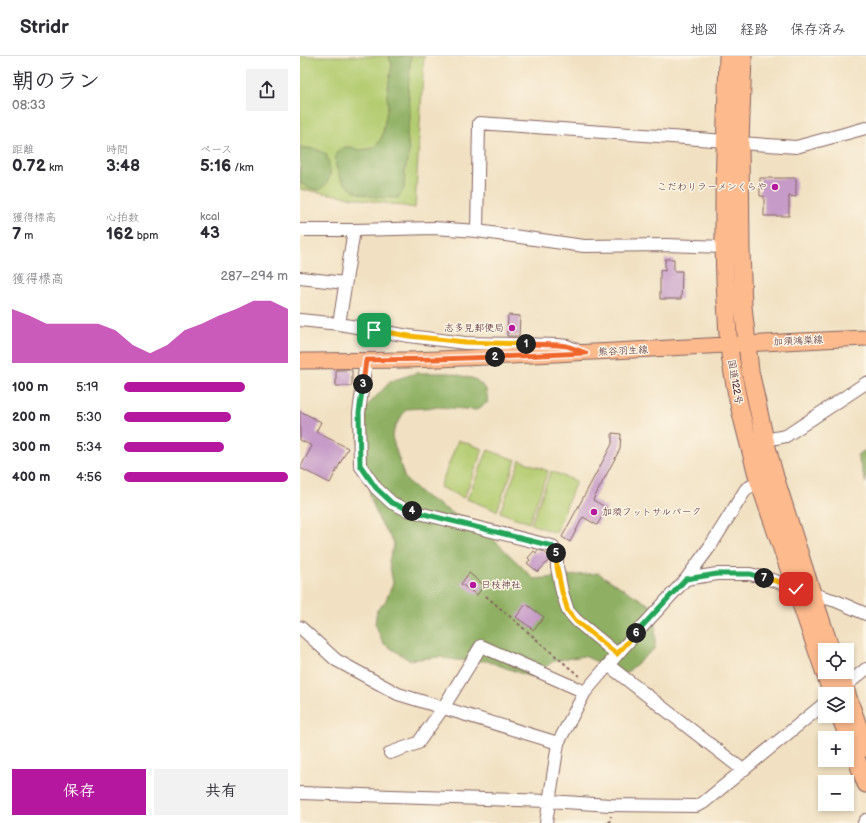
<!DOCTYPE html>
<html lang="ja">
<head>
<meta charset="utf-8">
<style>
	:root { --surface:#fff; --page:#f2f2f3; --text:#2b2b33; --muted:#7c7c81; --line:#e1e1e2; --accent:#b5179e }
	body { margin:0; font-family:"Balsamiq Sans","Klee One",sans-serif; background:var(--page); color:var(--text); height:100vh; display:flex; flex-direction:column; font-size:15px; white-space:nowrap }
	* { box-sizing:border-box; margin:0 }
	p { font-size:13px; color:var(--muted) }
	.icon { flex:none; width:22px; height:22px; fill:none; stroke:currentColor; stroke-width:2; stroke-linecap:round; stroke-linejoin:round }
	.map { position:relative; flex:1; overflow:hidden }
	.details { display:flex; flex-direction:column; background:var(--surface); width:300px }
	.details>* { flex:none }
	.buttons { position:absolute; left:518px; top:587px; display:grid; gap:8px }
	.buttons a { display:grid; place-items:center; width:36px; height:36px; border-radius:0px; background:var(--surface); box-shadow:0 2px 6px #0003; font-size:20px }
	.pin { position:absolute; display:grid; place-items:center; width:34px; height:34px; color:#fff; margin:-17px; border-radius:8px; box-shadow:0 2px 6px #0006 }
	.km { position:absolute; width:20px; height:20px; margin:-10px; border-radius:50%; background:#222; color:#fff; font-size:11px; line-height:20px; text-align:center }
	.round { display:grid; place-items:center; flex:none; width:42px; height:42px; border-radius:0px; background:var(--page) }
	.headline { display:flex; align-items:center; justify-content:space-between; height:68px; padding:0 12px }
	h1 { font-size:22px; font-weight:600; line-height:30px }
	.metrics { display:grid; grid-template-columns:repeat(3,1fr); gap:6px; height:68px; padding:4px 12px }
	.metrics div { display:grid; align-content:center }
	.metrics b { font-size:17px; font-weight:600 }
	.metrics small { font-size:11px; font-weight:400 }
	.metrics p { font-size:11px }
	.chart { height:112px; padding:8px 12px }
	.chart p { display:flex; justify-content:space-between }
	.chart svg { width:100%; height:72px; margin-top:4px; fill:var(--accent); opacity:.7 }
	.action { display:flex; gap:8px; margin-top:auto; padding:8px 12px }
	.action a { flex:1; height:46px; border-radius:0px; background:var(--accent); color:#fff; font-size:16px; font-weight:600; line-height:46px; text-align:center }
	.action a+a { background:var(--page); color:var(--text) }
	ul { padding:0 12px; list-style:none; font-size:13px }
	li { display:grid; grid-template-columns:64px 48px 1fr; align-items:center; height:30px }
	li i { height:10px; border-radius:5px; background:var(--accent) }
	header { display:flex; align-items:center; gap:24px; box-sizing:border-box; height:56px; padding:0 20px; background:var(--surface); border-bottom:1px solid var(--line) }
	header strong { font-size:19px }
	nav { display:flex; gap:22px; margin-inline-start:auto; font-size:14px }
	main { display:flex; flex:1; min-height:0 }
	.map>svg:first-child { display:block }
</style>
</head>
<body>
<header>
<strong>Stridr</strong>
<nav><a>地図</a><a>経路</a><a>保存済み</a></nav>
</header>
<main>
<section class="details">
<div class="headline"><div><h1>朝のラン</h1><p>08:33</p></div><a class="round"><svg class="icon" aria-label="share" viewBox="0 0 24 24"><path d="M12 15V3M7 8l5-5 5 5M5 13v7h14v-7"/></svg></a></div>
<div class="metrics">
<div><p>距離</p><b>0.72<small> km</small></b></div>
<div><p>時間</p><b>3:48</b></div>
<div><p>ペース</p><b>5:16<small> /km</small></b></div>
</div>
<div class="metrics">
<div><p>獲得標高</p><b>7<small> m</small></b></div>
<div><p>心拍数</p><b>162<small> bpm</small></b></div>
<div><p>kcal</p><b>43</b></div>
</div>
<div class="chart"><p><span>獲得標高</span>287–294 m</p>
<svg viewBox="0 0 160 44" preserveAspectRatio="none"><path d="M0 44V11L10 15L20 20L30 20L40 20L50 20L60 24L70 33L80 38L90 33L100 24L110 20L120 15L130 11L140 6L150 6L160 11V44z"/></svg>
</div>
<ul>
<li><b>100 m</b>5:19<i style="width:74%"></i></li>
<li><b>200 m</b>5:30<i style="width:65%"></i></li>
<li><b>300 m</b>5:34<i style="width:61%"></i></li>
<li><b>400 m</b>4:56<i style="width:100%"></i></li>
</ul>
<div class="action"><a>保存</a><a>共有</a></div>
</section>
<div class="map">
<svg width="566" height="767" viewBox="0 0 566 767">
	<rect width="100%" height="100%" fill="#fcf5e5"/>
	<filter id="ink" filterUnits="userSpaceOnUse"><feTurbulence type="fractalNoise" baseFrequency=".025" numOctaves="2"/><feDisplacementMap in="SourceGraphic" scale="8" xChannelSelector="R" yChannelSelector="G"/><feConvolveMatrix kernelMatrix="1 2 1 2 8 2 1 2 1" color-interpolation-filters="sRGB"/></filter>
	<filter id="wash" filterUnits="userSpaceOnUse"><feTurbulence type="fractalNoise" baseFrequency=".012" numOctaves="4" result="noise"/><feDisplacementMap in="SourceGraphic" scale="16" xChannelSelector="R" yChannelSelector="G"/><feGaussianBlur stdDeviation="0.9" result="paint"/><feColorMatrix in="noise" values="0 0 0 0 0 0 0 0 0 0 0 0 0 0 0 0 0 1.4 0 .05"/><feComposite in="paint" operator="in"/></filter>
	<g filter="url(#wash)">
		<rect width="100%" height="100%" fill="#f1e1c2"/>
		<!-- green -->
		<path fill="#b4cc71" stroke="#7f764e" d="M0 0H124L115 152 0 133Z
			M158 384 183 393 164 442 140 431Z
			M188 394 216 404 197 455 167 443Z
			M220 404 248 415 229 467 200 456Z
			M251 415 276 425 256 477 231 468Z"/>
		<!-- forest -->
		<path fill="#8fb063" stroke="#6c6847" d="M88 0H111L108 35 110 51V64L107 78 109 96 105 116 104 133 98 142C72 142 43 140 36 110 35 106 36 101 36 97L43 91H51L59 94 74 92 82 81 88 49 87 39 89 25 92 8Z
			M0 91 16 93 26 98C31 113 34 124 19 134L9 132 0 127Z
			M116 317H150L175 323 186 333 188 346 176 354 139 351 106 353 95 371 92 381 105 423 123 439 190 480 234 523 298 517 356 553 355 592 325 618 284 600 254 605 231 621 187 605 156 604 139 601 109 604 83 587 75 567 77 554 85 546 93 527 89 505 94 487 79 464 70 440 69 418 59 401V373L66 351 91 325Z
			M566 394V427L557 399Z"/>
		<g id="blocks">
			<!-- building -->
			<path fill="#c69bc8" d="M460 122H496V141L489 140V160H464V140H460Z
				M365 203H374V215H382L381 243H360V214L365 215Z
				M208 259 220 260 219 280H207Z
				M36 314H52V330H36Z
				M0 355 21 366 16 376 48 392 30 427 0 412 12 390 0 384Z
				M312 377 321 378 320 393 293 444 307 452 297 469 283 461 270 486 262 481 312 388Z
				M238 494 243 495 250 501V503L238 516 227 507 230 504 228 502 234 495 236 497Z
				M169 517 184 529 177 539 161 528Z
				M226 548 244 561 234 574 216 561Z"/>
		</g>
	</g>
	<g filter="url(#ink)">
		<use href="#blocks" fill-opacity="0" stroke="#846360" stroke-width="1"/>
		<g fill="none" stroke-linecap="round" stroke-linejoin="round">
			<!-- minor casing -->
			<g stroke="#846360" stroke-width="14">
				<path id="minor" d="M440 87 496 91 566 72
					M0 174H54L134 172 177 175 284 190 366 189 424 191
					M177 175 179 67 426 85
					M0 222 45 227
					M0 264 39 268 109 280 165 287 258 289 267 290 279 295
					M39 268 54 174
					M66 305 59 357 60 409 76 432 92 447 107 454 252 490 257 498V511L262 536 268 555 277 565 317 598
					M465 384 486 380 566 327
					M386 523 417 518H450L476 525 496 533 536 545 566 558
					M0 571 36 604 98 638 258 687
					M308 609 443 714
					M539 635 566 613
					M90 697 118 687 143 652 181 590 285 636
					M0 737 249 745 310 749 396 750 403 747 525 647
					M246 767 258 687 285 636 321 594 386 523 411 489 446 433 459 426
					M564 767 566 764"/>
			</g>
			<!-- major casing -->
			<g stroke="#846360" stroke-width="17">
				<path id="major" d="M0 305C46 304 93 305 139 303 282 298 424 288 566 282"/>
			</g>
			<!-- highway casing -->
			<g stroke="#846360" stroke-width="19">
				<path id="highway" d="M428 0C426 75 422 149 425 224 426 246 427 268 429 290 434 336 447 381 459 426L532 638
					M443 0 440 87 441 193 443 250 450 315 465 384 475 421 512 537 531 594
					M539 616 547 638
					M547 639 566 692
					M540 660 566 728"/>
			</g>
			<!-- path -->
			<path stroke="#846360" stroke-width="2" stroke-dasharray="3 3" stroke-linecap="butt" d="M186 540 279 620
				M309 767 311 760"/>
			<!-- minor -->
			<use href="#minor" stroke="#fff" stroke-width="12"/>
			<!-- major -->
			<use href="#major" stroke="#fcba8d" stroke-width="15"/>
			<!-- highway -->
			<use href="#highway" stroke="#fcba8d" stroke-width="17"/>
		</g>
	</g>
	<g fill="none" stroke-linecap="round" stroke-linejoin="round" filter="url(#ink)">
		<!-- split-1 casing -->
		<g stroke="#fff" stroke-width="8">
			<path id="split-1" d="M74 274 109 280 165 286 226 288"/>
		</g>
		<!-- split-2 casing -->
		<g stroke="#fff" stroke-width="8">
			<path id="split-2" d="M195 301 286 297 267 290 258 289 226 288"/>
		</g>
		<!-- split-3 casing -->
		<g stroke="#fff" stroke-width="8">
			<path id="split-3" d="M63 328 66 304 138 303 195 301"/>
		</g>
		<!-- split-4 casing -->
		<g stroke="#fff" stroke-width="8">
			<path id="split-4" d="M63 328 59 357 60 409 76 432 92 447 112 455"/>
		</g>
		<!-- split-5 casing -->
		<g stroke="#fff" stroke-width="8">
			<path id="split-5" d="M112 455 252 490 256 497"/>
		</g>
		<!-- split-6 casing -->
		<g stroke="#fff" stroke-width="8">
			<path id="split-6" d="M256 497 257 511 262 536 268 555 276 565 317 598 336 577"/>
		</g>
		<!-- split-7 casing -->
		<g stroke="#fff" stroke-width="8">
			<path id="split-7" d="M336 577 386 523 417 518H450L464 522"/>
		</g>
		<!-- split-8 casing -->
		<g stroke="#fff" stroke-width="8">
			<path id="split-8" d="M464 522 476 525 496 533"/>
		</g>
		<!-- split-1 -->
		<use href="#split-1" stroke="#f5b400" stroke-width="5"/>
		<!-- split-2 -->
		<use href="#split-2" stroke="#f0652b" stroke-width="5"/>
		<!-- split-3 -->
		<use href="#split-3" stroke="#f0652b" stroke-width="5"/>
		<!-- split-4 -->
		<use href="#split-4" stroke="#22a559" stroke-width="5"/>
		<!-- split-5 -->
		<use href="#split-5" stroke="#22a559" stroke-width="5"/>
		<!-- split-6 -->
		<use href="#split-6" stroke="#f5b400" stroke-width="5"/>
		<!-- split-7 -->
		<use href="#split-7" stroke="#22a559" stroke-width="5"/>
		<!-- split-8 -->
		<use href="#split-8" stroke="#f5b400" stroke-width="5"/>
	</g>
	<!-- markers -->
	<g fill="#b5179e" stroke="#fcf5e5" stroke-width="1.5">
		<circle cx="475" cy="131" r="4"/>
		<circle cx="212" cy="272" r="4"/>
		<circle cx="294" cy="456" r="4"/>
		<circle cx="173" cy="529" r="4"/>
	</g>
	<g text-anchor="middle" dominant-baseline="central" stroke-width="3" stroke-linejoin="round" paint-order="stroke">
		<!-- poi labels -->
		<g font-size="10" fill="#4a1f2b" stroke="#fcf5e5" text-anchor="end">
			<text x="467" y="131">こだわりラーメンくらや</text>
			<text x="204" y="272">志多見郵便局</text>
			<text x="302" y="456" text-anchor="start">加須フットサルパーク</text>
			<text x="181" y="529" text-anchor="start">日枝神社</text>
		</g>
		<!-- street labels -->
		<g font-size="10" fill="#4a1f2b" stroke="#fcf5e5">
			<text transform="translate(498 285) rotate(-3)">加須鴻巣線</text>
			<text transform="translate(323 295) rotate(-3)">熊谷羽生線</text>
			<text transform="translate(435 326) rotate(80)">国道122号</text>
		</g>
	</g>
</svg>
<div class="buttons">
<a><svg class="icon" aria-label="locate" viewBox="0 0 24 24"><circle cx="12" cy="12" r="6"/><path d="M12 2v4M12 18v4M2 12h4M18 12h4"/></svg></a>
<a><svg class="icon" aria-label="layers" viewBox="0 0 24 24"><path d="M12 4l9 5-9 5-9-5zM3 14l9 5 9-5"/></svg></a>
<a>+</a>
<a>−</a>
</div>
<div class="pin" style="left:74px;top:274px;background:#1e9e55"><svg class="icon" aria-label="arrive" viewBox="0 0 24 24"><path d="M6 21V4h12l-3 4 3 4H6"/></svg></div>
<div class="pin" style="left:496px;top:533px;background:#d93025"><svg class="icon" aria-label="check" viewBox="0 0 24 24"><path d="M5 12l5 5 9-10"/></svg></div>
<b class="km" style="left:226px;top:288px">1</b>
<b class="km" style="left:195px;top:301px">2</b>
<b class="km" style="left:63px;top:328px">3</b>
<b class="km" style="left:112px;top:455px">4</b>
<b class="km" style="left:256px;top:497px">5</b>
<b class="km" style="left:336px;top:577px">6</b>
<b class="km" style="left:464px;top:522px">7</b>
</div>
</main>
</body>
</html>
